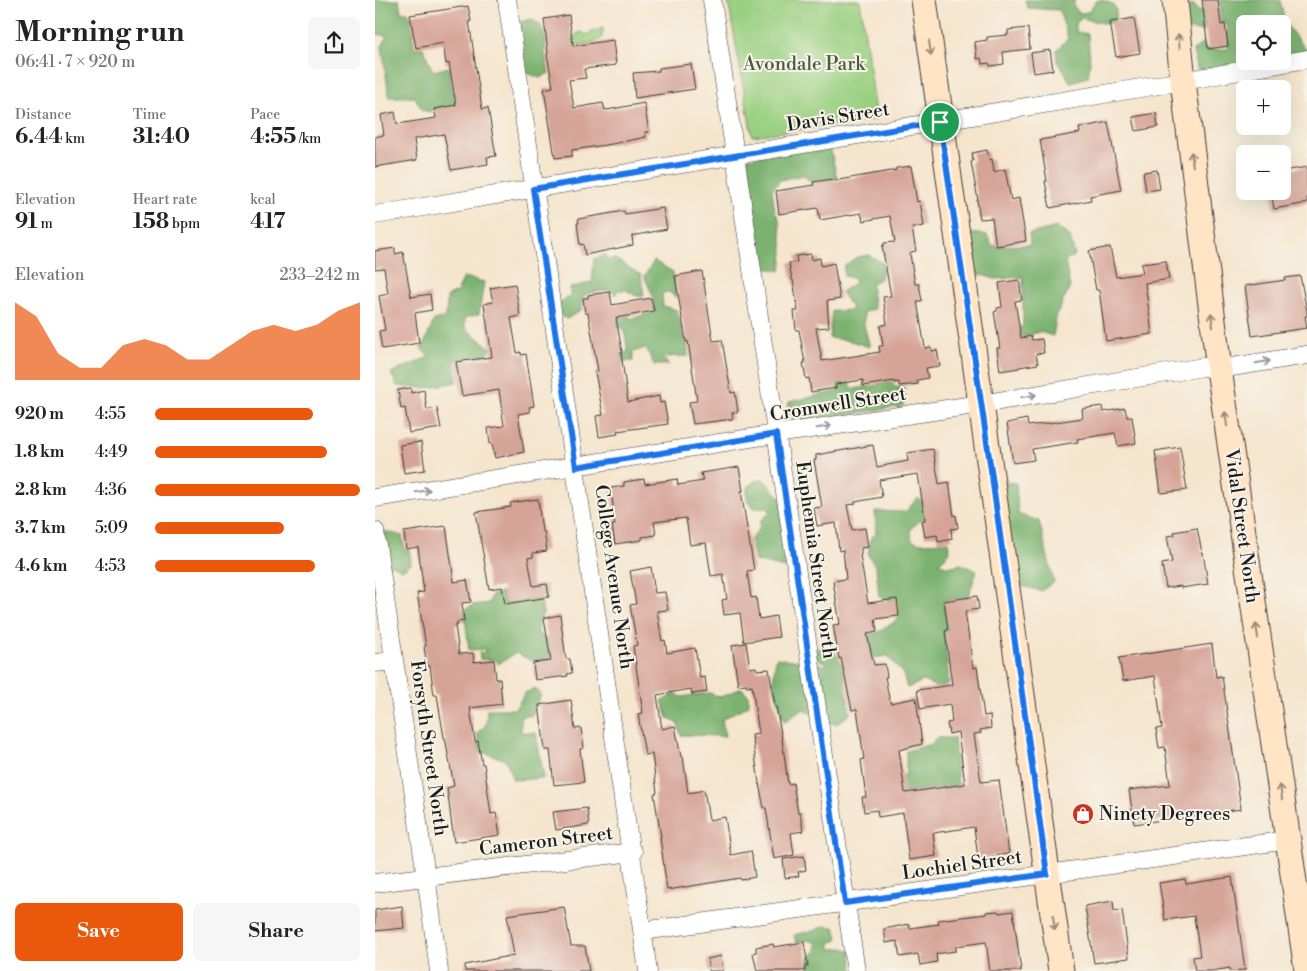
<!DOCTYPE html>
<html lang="en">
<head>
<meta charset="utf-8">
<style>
	:root { --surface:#fff; --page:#f6f6f6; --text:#222; --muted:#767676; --accent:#ea580c }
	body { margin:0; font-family:"Libre Bodoni",serif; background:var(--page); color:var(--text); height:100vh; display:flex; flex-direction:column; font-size:19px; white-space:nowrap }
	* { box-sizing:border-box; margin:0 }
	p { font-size:16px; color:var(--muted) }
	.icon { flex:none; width:28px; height:28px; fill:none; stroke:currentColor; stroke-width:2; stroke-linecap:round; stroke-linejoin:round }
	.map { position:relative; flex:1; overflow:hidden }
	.panel { display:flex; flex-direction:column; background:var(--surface); width:375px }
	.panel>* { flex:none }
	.buttons { position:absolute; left:861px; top:15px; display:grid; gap:10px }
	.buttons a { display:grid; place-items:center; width:55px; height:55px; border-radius:8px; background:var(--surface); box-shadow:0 5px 20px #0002; font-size:25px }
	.pin { position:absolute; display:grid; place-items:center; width:42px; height:42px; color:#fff; margin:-21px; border:2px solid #fff; border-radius:50%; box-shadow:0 1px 5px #0007 }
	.round { display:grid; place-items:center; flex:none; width:52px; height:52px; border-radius:8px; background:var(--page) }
	.summary { display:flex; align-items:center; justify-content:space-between; height:85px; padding:0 15px }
	h1 { font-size:28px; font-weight:700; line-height:38px }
	.metrics { display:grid; grid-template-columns:repeat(3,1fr); gap:8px; height:85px; padding:5px 15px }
	.metrics div { display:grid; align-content:center }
	.metrics b { font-size:21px; font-weight:700 }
	.metrics small { font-size:14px; font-weight:400 }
	.metrics p { font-size:14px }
	.chart { height:140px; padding:10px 15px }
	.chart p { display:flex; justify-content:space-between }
	.chart svg { width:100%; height:90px; margin-top:5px; fill:var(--accent); opacity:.7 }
	.cta { display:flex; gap:10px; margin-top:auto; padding:10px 15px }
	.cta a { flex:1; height:58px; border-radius:8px; background:var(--accent); color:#fff; font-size:20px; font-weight:700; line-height:58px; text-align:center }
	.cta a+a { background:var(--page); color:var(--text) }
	ul { padding:0 15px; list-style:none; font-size:16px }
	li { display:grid; grid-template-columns:80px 60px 1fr; align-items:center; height:38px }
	li i { height:12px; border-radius:6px; background:var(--accent) }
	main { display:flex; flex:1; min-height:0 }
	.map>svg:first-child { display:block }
</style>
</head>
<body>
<main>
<section class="panel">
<div class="summary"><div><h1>Morning run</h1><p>06:41 · 7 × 920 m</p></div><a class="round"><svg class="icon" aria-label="share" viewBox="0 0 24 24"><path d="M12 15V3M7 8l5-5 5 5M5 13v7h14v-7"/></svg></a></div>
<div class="metrics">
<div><p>Distance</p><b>6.44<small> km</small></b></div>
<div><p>Time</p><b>31:40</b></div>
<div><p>Pace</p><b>4:55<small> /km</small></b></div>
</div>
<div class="metrics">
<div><p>Elevation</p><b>91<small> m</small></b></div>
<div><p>Heart rate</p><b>158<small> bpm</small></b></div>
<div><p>kcal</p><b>417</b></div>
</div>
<div class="chart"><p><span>Elevation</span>233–242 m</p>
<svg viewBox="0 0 160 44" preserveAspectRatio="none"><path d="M0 44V6L10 13L20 31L30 38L40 38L50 27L60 24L70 27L80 34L90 34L100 27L110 20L120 17L130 20L140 17L150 10L160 6V44z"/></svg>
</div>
<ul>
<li><b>920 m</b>4:55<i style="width:77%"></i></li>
<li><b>1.8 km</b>4:49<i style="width:84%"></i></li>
<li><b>2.8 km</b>4:36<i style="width:100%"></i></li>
<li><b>3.7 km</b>5:09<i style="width:63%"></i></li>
<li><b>4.6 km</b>4:53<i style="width:78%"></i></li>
</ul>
<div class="cta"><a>Save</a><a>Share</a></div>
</section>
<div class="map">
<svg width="932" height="971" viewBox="0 0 932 971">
	<rect width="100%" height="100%" fill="#f7f3e8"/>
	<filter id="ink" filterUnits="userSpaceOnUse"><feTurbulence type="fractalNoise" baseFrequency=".02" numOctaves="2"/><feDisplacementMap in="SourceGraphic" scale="10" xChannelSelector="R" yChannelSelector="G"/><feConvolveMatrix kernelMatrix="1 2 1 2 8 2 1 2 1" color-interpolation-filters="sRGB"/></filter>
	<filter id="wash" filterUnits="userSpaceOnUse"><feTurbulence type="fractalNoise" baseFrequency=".0096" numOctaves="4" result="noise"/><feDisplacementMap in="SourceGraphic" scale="20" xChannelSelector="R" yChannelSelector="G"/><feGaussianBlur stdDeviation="1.12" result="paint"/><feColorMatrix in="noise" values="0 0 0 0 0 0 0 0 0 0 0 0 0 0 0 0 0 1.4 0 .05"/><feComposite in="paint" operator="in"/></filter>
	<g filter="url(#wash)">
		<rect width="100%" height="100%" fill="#f5e5cd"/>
		<!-- green -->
		<path fill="#9ad081" stroke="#5b764e" d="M353 0H485L502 119 377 136Z
			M228 28 227 38 218 42 198 46 189 38 199 36 206 32 211 35 217 32Z"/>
		<!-- forest -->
		<path fill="#7bb26f" stroke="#4c6746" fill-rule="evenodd" d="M0 0H24L26 12H33L40 32 37 34 39 48H48L58 71 74 67 77 93 90 92 78 114 72 115 70 107 59 109 56 112 47 110 40 97H14L7 47 12 36 0 34Z
			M650 0H700L698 5 704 13 713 12 721 1 726 0 738 4 741 10 740 20 735 22 731 24 707 18 701 23V32L713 34 715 63 713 77 695 82 688 69 682 62 681 50 693 38 684 10 652 8Z
			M845 0H905L910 23 932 51V57L824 75 818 51 828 42 831 50 854 49 852 23 829 25V31L811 29 807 9 818 4 825 11 847 10ZM870 24H908V61H870Z
			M157 19 165 25 171 40 170 54 174 73 165 78 150 72 146 50 150 49 151 46 145 45 143 22Z
			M454 143 462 178 436 182 428 175 406 180 397 189 400 212 404 219 408 251 406 271 378 265 376 249 383 242 381 239H376L366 160Z
			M682 227 695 237 700 255 690 262 695 287 682 314 678 336 665 332 649 336 635 343 636 332 648 326V277L620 279 590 270 586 232 612 235 617 246 655 245 654 234Z
			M231 254V260L240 259 266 275 269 296H261L251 290H243L240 295 235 290 213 293 207 298V309L192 319 181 313C182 304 186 300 195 297V288L217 282 219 259Z
			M494 255 509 264 506 278 496 284 500 309 489 312V325L495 347 472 340 454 338 457 311 478 310 466 292 480 283 478 278 469 276V266L482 257Z
			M279 261 298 272 301 298 294 292 287 293 288 306 302 310 309 342 312 343 313 356 287 357 294 365H279L271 348 258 352V361L239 363 245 355 253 352 249 329 239 326 238 323 245 318 248 309 251 310 255 319 280 312 277 294 269 276Z
			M89 277 109 282 104 314 90 318V328L117 349 110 355 94 357 79 361 82 382 50 388 22 386 16 373 54 357 46 348 50 342 59 320 71 317 72 297 82 292Z
			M506 364 520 387 531 388 528 406 422 423 411 418 414 402 463 391 462 375 467 372 478 389 504 385Z
			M388 479 407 499 410 568 380 561 376 539 384 529 386 520 395 513 393 507 379 508 372 499V488L378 482Z
			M621 482 641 483 643 514 664 521 679 582 666 591 636 583Z
			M543 498 547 502H556L559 518 545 521 535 529 537 541 546 543 573 542 575 552 564 563 573 567 586 564 602 571 593 597 568 601 571 615H585L590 628 569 631 574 683 564 688 548 681 532 688 528 674 512 656 498 658 492 635 502 633 524 619 516 600 504 597 501 567 493 555 495 539 501 533 500 511 530 512Z
			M2 529 27 536 30 551H35L36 564 27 570 17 565 11 567 5 592 0 593V562Z
			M127 592 130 604 166 599 168 614 163 622V633L174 642 175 660 158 661 141 653 123 664 122 660 105 659 104 653 111 652 110 649 94 650 89 610 98 605 114 603 117 595Z
			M443 648 459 651 467 664 475 714 462 724 449 722 429 709 409 722 398 682 401 658 425 661 427 666 441 663 451 666V662L446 661 439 655Z
			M160 688 166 695 157 715 146 717V732L161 733 169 778 138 780 131 760 105 751 102 733 111 725 112 709H140L150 693Z
			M367 688 373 695 374 705 347 719 350 736 306 735 302 722 293 718 287 701 301 693 306 697 335 693 346 697Z
			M561 738H579L583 785 517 795V785L531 774V751L557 744Z
			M449 926 460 927 463 937 461 940 455 943 456 949 468 948 476 951 478 971H434V957L441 950 442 943 433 940 421 942 419 935 441 930Z"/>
		<g id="blocks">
			<!-- building -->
			<path fill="#d6a497" d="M827 0H843L846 25 850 24 853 46 833 49Z
				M93 6 96 21H94L107 109 113 108 121 156 112 157 113 164 76 170 69 134 39 139 42 160 0 167V137L9 135 6 115 20 112 22 124 61 118 59 109 81 105 74 63 71 64 68 43 41 48 35 15Z
				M194 15 198 46 238 40 241 65 209 69 211 78 194 80 199 108 228 103 230 110 231 109 232 110 269 103 274 132H270L271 137 237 144 197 150V156L180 158 169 89 178 87 172 54 173 53 169 19Z
				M759 18 765 53 741 57 735 22Z
				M653 28 655 49 628 52 629 64 615 66 614 63 607 64 606 58 602 59 600 42 612 40V37L633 35V30Z
				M675 50 678 70 659 73 656 53Z
				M316 64 320 89 260 98 258 73 284 71V68Z
				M781 113 783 127 761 131 758 117Z
				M733 122 746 190 715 196 716 200 675 208 670 181H672L665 140 705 133 704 128Z
				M612 150 614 160 617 159 619 172 630 169 636 200 644 198 651 241 621 246 617 218 605 219 602 200H603L596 162 598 161 597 153Z
				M536 166 542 202 545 201 549 226 537 228 541 251 536 252 535 254 540 284H544L547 301H542L550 348 556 347V351L562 350 565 366 551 368 553 378 542 380 543 384 524 386V382L519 383V381L488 386V380L461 384V388L436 392 434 378 431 379 428 363H430L424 330H421L419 311H423L418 280H417L414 263 422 262 421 256 436 254 437 260 445 258 446 266 459 263 465 299 452 301 454 327 441 328 447 361 505 352 504 346H508L505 326 512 324 508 297 516 296 507 246 509 245V243L520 242 515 216 488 221 486 213 445 220 443 208 404 214 401 191 439 185 438 182 457 179 458 181 521 170V168Z
				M932 167V203L899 209 896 191H908V171Z
				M782 170 785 189 771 191 768 172Z
				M288 208 292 229 257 236 258 245 210 255 208 244 205 245 202 223H204L203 219 249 211 250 214Z
				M735 247 741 277 768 273 766 264 791 261 794 279 770 283 777 334 731 341 724 290H721L714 251Z
				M20 248V254L28 252 36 297 55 294 57 310 40 313 44 343 7 349 4 331 10 330 4 296 13 294 9 268 0 269V251Z
				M327 271 338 341 347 340 356 393 360 392 363 412 357 413 358 419 318 424 314 402 322 401 313 341 311 342 300 276Z
				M925 276 932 311V316H930L932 328 877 336 870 286 911 280 910 278Z
				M644 280 647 300 640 301 646 338 656 336 657 340 667 339 669 353 661 354 663 364 644 367V368L625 371 622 348H625L619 312 622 311V308L627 307 624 283Z
				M140 284 145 316 136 318 142 353 146 352V355L151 354 159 406 154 407 155 412 143 414 149 452 120 458 117 443 115 444 113 428 129 426 124 390 87 396 81 362 117 357 109 304 118 302 115 288Z
				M235 292 237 305 276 298 279 311 241 318 247 352 246 353 253 402 284 396 285 403 289 402 293 424 242 431 243 434 224 437 221 416 228 415 220 372 223 371 213 313H210L208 298H213V295Z
				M36 388V393L49 390 52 410 62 408 66 428 34 433 30 408 26 409 23 390Z
				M727 406 728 412 750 408 752 417H757L761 443 743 446 740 433 702 439 703 442 657 449 659 460 638 463 632 423 652 419 653 426 708 418 707 409Z
				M46 442 50 470 29 473 25 445Z
				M498 445 502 467 533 461 532 453 558 449 564 484 574 482 579 516 581 515 583 528 576 529 577 539 563 542 562 535 550 537 547 521 550 520 543 474 504 480 507 497 480 502V504L472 505 477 530 490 528 493 547 486 548V555H485L493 603 522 599 524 616 500 619 502 632 492 634 499 665 510 664 512 677H510L515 703 541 698 547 744 524 750 530 793 590 784 583 732 574 734 572 723 577 722 575 704 545 709 542 690 577 685 570 631 573 630 569 601 602 596 604 609 590 611 598 668 602 667 609 716 615 715 616 728 605 730 606 733 599 734 606 782 624 780 634 854 603 858 599 827 558 833 561 856 534 860 528 813 503 817 502 810 489 812 487 797H491L486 760 489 759 482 709 477 710 466 658 464 659 458 625 465 624 458 581 471 579 468 550 464 551 461 523 442 526 439 508 447 507 439 460H441V455Z
				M805 447 812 490 786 493 780 451Z
				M364 467 368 491H366L379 570 372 571 376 598 381 597 384 619 401 616 404 637 369 642 365 613 349 615 347 600 352 599 348 574 336 576 331 543 315 545 311 518 279 522 281 535 267 537V540L240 544 237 525H240L236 488 249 486V482L269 479 270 484 302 479 303 485 328 481 326 473Z
				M163 499 167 531H169L172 551 158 553V557L153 558 158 586 172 584 174 597 130 604 127 587 114 589 101 512 136 507 135 503Z
				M71 526 79 582 92 580 96 602 87 603 89 621 82 622 83 625H80L84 654 98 653 99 662 119 660 121 679H125L127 704 95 708 100 742 103 741 107 764H109L116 814 121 813 125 835 79 842 72 788 79 786 70 738H69L62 695H59L55 666H52L49 647 51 646 42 593 49 592 43 547 31 549 29 532Z
				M822 528 827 553H828L833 584 806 588V586L791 588 787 564 797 562 792 536 800 535 799 532Z
				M276 567 280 593 290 592 293 610 282 611 287 641 290 640 292 653 320 648 325 678 330 677 332 692 317 694 316 689 282 695 287 729 300 726 306 757H308L313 793 329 790 334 820 350 817 356 855 376 851 380 877 366 880 365 878 292 890 285 837H286L279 794 282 793 277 754 270 755 263 714 268 713 258 646 262 645 255 605 261 604 255 571Z
				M185 615 191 659H195L197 673 192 674 193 676 160 680 158 663 176 661 169 618Z
				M371 643 375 668 381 667 382 670 394 669 400 706H401L407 739 413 784 418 783 423 813 425 812 428 831 416 833 419 855 399 859 391 808H389L384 783 377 735 384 734 377 686 372 687 371 684 363 685 357 645Z
				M837 644 841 677 847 676 866 809 759 824 754 790 795 785 790 747 784 748 781 729 787 728 780 676 748 681 744 658Z
				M196 700 200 729 206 728 209 748 205 749 209 782 179 785 175 750H170L164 705Z
				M212 808 214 825 181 830 178 812Z
				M429 856 431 870 423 872 424 876 410 878 408 859Z
				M857 877 870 970 855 971V968L837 971H820L818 957 825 956 819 916 790 920 784 883 810 879 811 884Z
				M738 901 739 911 747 910 754 958 719 963 710 906Z
				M27 906 29 928 0 931V910Z
				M189 907 196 946H210L214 971H90V965L139 955 132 915Z
				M623 911 624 913 638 911 646 971H615L611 942 581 946V951L561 954 562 962 545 965 543 954 525 957 522 941 511 943 509 929 534 924 535 928 564 924 563 920 611 914V912Z
				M429 942 433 966H430V971H382L378 953 381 952V947L398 944 399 947Z
				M346 956 348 971H334L332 959Z"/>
		</g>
	</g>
	<g filter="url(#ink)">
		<use href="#blocks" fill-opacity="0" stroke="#3d3a37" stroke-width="1"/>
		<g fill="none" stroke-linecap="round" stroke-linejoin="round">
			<!-- minor casing -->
			<g stroke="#3d3a37" stroke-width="19">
				<path id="minor" d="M132 0C177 324 229 647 273 971
					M337 0 481 971
					M0 215 808 81 932 59
					M0 498 401 434 606 404 828 367 844 369 932 355
					M0 531 51 876 64 971
					M0 663 19 661
					M0 883 258 852
					M268 931 913 840"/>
			</g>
			<!-- secondary casing -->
			<g stroke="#3d3a37" stroke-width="27">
				<path id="secondary" d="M549 0 686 971
					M800 0 808 81 844 369 932 970"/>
			</g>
			<!-- minor -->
			<use href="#minor" stroke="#fff" stroke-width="18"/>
			<!-- secondary -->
			<use href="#secondary" stroke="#ffe4c6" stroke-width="25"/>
		</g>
		<!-- one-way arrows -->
		<defs><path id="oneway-shaft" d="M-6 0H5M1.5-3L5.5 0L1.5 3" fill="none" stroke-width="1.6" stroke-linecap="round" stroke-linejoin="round" transform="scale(1.25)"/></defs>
		<g stroke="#998a7a">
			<use href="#oneway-shaft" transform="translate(804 41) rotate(-96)"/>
			<use href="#oneway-shaft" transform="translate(555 48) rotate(82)"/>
			<use href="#oneway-shaft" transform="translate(817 159) rotate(-97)"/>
			<use href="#oneway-shaft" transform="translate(837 320) rotate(-98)"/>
			<use href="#oneway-shaft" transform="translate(851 419) rotate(-98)"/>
			<use href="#oneway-shaft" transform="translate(882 631) rotate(-98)"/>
			<use href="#oneway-shaft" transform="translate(906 792) rotate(-98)"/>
			<use href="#oneway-shaft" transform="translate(679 923) rotate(82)"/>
		</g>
		<g stroke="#999">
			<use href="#oneway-shaft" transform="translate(888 362) rotate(-9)"/>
			<use href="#oneway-shaft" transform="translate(654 396) rotate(-9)"/>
			<use href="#oneway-shaft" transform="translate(449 427) rotate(-9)"/>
			<use href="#oneway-shaft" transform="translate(48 491) rotate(-9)"/>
		</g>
	</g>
	<g fill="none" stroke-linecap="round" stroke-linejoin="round" filter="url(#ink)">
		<!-- route casing -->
		<g stroke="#fff" stroke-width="10">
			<path id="route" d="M565 122 617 477 672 874 470 903 401 434 201 467 158 189Z"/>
		</g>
		<!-- route -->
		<use href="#route" stroke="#1a73e8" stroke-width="6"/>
	</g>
	<!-- icons -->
	<defs>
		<g id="shop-disc" transform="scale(1.125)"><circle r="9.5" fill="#c8321e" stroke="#f7f3e8"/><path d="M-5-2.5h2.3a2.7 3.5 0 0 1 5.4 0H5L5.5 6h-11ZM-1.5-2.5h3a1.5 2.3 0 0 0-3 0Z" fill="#fff"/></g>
	</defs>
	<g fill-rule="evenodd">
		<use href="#shop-disc" x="708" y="814"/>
	</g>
	<g text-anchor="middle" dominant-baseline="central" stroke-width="4" stroke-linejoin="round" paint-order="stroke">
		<!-- park labels -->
		<g font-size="19" fill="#485b3f" stroke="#f7f3e8">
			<text x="429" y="64">Avondale Park</text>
		</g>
		<!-- street labels -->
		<g font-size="19" fill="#1c1c1c" stroke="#f7f3e8">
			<text transform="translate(463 117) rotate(-9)">Davis Street</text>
			<text transform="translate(463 404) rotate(-9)">Cromwell Street</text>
			<text transform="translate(867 526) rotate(82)">Vidal Street North</text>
			<text transform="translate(441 560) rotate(82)">Euphemia Street North</text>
			<text transform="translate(239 577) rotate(82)">College Avenue North</text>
			<text transform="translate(54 748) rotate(82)">Forsyth Street North</text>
			<text transform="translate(171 841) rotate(-7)">Cameron Street</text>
			<text transform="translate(587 865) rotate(-8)">Lochiel Street</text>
		</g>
		<!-- poi labels -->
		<g font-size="19" fill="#1c1c1c" stroke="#f7f3e8" text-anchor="start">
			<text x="724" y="814">Ninety Degrees</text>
		</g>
	</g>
</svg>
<div class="buttons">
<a><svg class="icon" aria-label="locate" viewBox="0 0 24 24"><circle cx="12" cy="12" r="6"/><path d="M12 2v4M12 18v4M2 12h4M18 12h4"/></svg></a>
<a>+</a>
<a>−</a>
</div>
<div class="pin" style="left:565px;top:122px;background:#1e9e55"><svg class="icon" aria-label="arrive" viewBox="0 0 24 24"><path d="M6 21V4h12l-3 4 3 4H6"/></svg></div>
</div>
</main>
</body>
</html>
